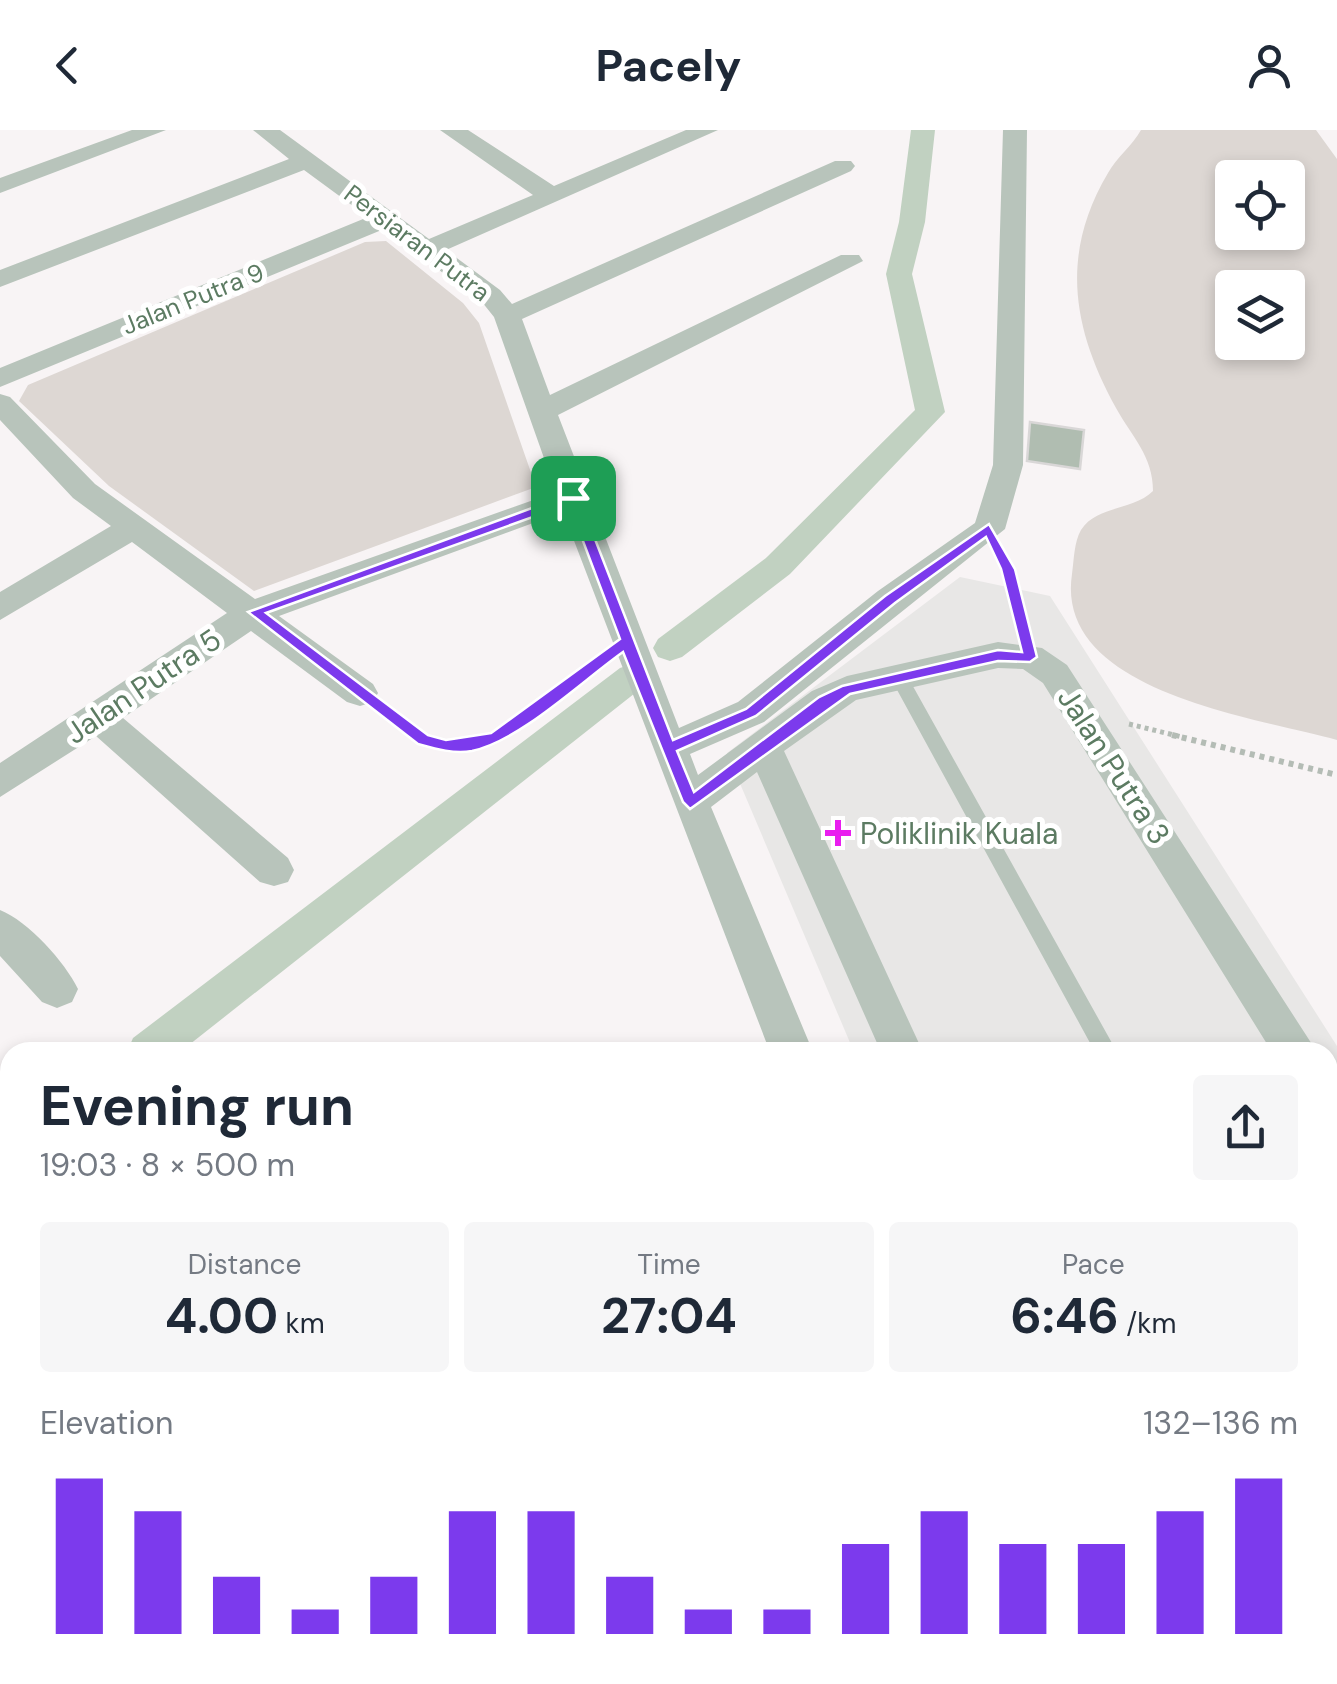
<!DOCTYPE html>
<html lang="en">
<head>
<meta charset="utf-8">
<style>
	:root { --surface:#fff; --page:#f6f6f7; --text:#1f2937; --muted:#747a83; --accent:#7c3aed }
	body { margin:0; font-family:"DM Sans",sans-serif; background:var(--page); color:var(--text); height:100vh; display:flex; flex-direction:column; font-size:38px; white-space:nowrap }
	* { box-sizing:border-box; margin:0 }
	p { font-size:32px; color:var(--muted) }
	.icon { flex:none; width:55px; height:55px; fill:none; stroke:currentColor; stroke-width:2; stroke-linecap:round; stroke-linejoin:round }
	.map { position:relative; flex:1; overflow:hidden }
	.drawer { position:absolute; left:0px; top:912px; width:1338px; height:642px; display:flex; flex-direction:column; background:var(--surface); border-radius:30px 30px 0 0; box-shadow:0 5px 15px #0003 }
	.drawer>* { flex:none }
	.tools { position:absolute; left:1215px; top:30px; display:grid; gap:20px }
	.tools a { display:grid; place-items:center; width:90px; height:90px; border-radius:10px; background:var(--surface); box-shadow:0 5px 15px #0003; font-size:50px }
	.pin { position:absolute; display:grid; place-items:center; width:85px; height:85px; color:#fff; margin:-42px; border-radius:20px; box-shadow:0 5px 15px #0006 }
	.round { display:grid; place-items:center; flex:none; width:105px; height:105px; border-radius:10px; background:var(--page) }
	.overview { display:flex; align-items:center; justify-content:space-between; height:170px; padding:0 40px }
	h1 { font-size:55px; font-weight:700; line-height:75px }
	.stats { display:grid; grid-template-columns:repeat(3,1fr); gap:15px; height:170px; padding:10px 40px }
	.stats div { display:grid; align-content:center; border-radius:10px; background:var(--page); text-align:center }
	.stats b { font-size:50px; font-weight:700 }
	.stats small { font-size:28px; font-weight:400 }
	.stats p { font-size:28px }
	.chart { height:280px; padding:20px 40px }
	.chart p { display:flex; justify-content:space-between }
	.chart svg { width:100%; height:180px; margin-top:10px; stroke:var(--accent); stroke-width:6 }
	header { display:flex; justify-content:space-between; align-items:center; height:130px; padding:0 40px; background:var(--surface); font-size:45px; font-weight:700 }
	.map>svg:first-child { display:block }
</style>
</head>
<body>
<header><svg class="icon" aria-label="back" viewBox="0 0 24 24"><path d="M15 5l-7 7 7 7"/></svg>Pacely<svg class="icon" aria-label="person" viewBox="0 0 24 24"><circle cx="12" cy="8" r="4"/><path d="M4 21q1-7 8-7t8 7"/></svg></header>
<div class="map">
<svg width="1337" height="1554" viewBox="0 0 1337 1554">
	<rect width="100%" height="100%" fill="#f8f4f5"/>
	<!-- built -->
	<path fill="#e8e7e6" d="M960 447 1050 466 1337 916V1554H1124L1120 1545H1328V922H854L727 623Z"/>
	<!-- green -->
	<path fill="#ddd7d3" fill-rule="evenodd" d="M1141 0H1316L1337 29V610C1255 587 1054 562 1072 444 1074 430 1074 412 1081 400 1097 375 1133 381 1153 361 1153 326 1132 307 1116 278 1072 198 1060 124 1108 43 1117 27 1132 16 1141 0ZM1232 48H1288V102H1232ZM1232 158H1288V212H1232Z
		M386 111 463 173 479 193 536 357 254 461 109 356 19 271 28 255 365 112Z"/>
	<g fill="none" stroke-linecap="round" stroke-linejoin="round">
		<!-- canal -->
		<path fill="#c1d1c1" fill-rule="evenodd" d="M911 0H935L925 92 912 144 945 282 790 444 682 527 670 531 658 527 653 518 658 509 766 428 915 280 886 144 899 92Z
			M632 534 644 538 650 547 644 556 180 922H127L133 908 620 538Z
			M10 1012V1060L0 1064V1016Z"/>
	</g>
	<!-- building -->
	<path fill="#b0bdb1" stroke="#d9d7d7" stroke-width="2.5" d="M1030 292 1084 300 1080 339 1027 331Z"/>
	<g fill="none" stroke-linecap="round" stroke-linejoin="round">
		<!-- path-far1 -->
		<path stroke="#b4bcb5" stroke-width="5" stroke-dasharray="4 4" stroke-linecap="butt" d="M1000 422 1021 496
			M385 581 420 607
			M1129 594 1182 607
			M494 607 541 578 601 530"/>
		<!-- path -->
		<path stroke="#b4bcb5" stroke-width="6" stroke-dasharray="5 5" stroke-linecap="butt" d="M416 605C443 621 471 617 499 605
			M1172 605 1337 645"/>
		<!-- service -->
		<path fill="#b8c4bb" fill-rule="evenodd" d="M899 540 905 542 1117 922H1095L890 547Z
			M1328 961 1337 965V989L1328 984Z
			M1337 1419V1462L1328 1466V1423Z
			M1268 1545H1296L1292 1554H1264Z"/>
		<!-- minor -->
		<path fill="#b8c4bb" fill-rule="evenodd" d="M132 0H166L0 63V48Z
			M253 0H280L429 109 533 65 440 0H468L554 56 686 0H718L446 120 500 160 512 174 835 31H851L855 36 851 41 522 189 550 265 841 125H859L863 131 558 285 679 598 738 572 878 461 975 393 993 335 1003 0H1027L1023 335 1005 399 764 592 690 624 698 645 812 561 847 546 998 512 1042 518 1067 535 1317 922H1272L1043 553 1023 539 998 538 856 570 784 621 923 922H881L757 642 711 677 813 922H770L563 382 279 486 373 554 378 563 373 572 360 576 347 572 251 501 123 588 288 728 294 740 288 752 274 756 260 752 96 606 0 667V633L227 483 132 412 0 490V462L111 396 73 368 0 290V264L10 267 95 354 255 469 556 362 494 187 482 172 384 99 0 257V238L368 87 304 40 0 157V140L289 29Z
			M0 780C28 791 65 832 78 859L72 872 57 878 42 872 0 826Z
			M10 1394V1451L0 1455V1398Z
			M321 1545H378L380 1551 382 1545H447L444 1554H324Z
			M969 1545H1071L1074 1554H966Z
			M1155 1545H1212L1215 1554H1158Z"/>
	</g>
	<!-- route -->
	<path fill="#7c3aed" stroke="#fff" stroke-width="2.5" fill-rule="evenodd" d="M573 363 579 368 673 610 746 579 885 466 989 394 1015 439 1037 527 1030 532 998 531 850 564 690 679 683 672 623 522C582 551 520 611 472 621 453 624 436 619 418 614L248 482ZM569 374 620 509 491 603 446 610 428 605 266 483ZM986 407 1001 439 1022 522 998 520 842 556 819 567 694 662 677 621 756 586 895 473Z"/>
	<!-- markers -->
	<path fill="#e91def" stroke="#fff" stroke-width="4" d="M833 688h10v10h10v10h-10v10h-10v-10h-10v-10h10z"/>
	<g text-anchor="middle" dominant-baseline="central" stroke-width="10" stroke-linejoin="round" paint-order="stroke">
		<!-- far-street labels -->
		<g font-size="25" fill="#5c7b62" stroke="#fff">
			<text transform="translate(417 113) rotate(37)">Persiaran Putra</text>
			<text transform="translate(193 169) rotate(-22)">Jalan Putra 9</text>
		</g>
		<!-- street labels -->
		<g font-size="30" fill="#5c7b62" stroke="#fff">
			<text transform="translate(143 556) rotate(-34)">Jalan Putra 5</text>
			<text transform="translate(1114 636) rotate(57)">Jalan Putra 3</text>
		</g>
		<!-- poi labels -->
		<g font-size="30" fill="#5c7b62" stroke="#fff" text-anchor="start">
			<text x="860" y="703">Poliklinik Kuala</text>
		</g>
	</g>
</svg>
<div class="tools">
<a><svg class="icon" aria-label="locate" viewBox="0 0 24 24"><circle cx="12" cy="12" r="6"/><path d="M12 2v4M12 18v4M2 12h4M18 12h4"/></svg></a>
<a><svg class="icon" aria-label="layers" viewBox="0 0 24 24"><path d="M12 4l9 5-9 5-9-5zM3 14l9 5 9-5"/></svg></a>
</div>
<div class="pin" style="left:573px;top:368px;background:#1e9e55"><svg class="icon" aria-label="arrive" viewBox="0 0 24 24"><path d="M6 21V4h12l-3 4 3 4H6"/></svg></div>
<section class="drawer">
<div class="overview"><div><h1>Evening run</h1><p>19:03 · 8 × 500 m</p></div><a class="round"><svg class="icon" aria-label="share" viewBox="0 0 24 24"><path d="M12 15V3M7 8l5-5 5 5M5 13v7h14v-7"/></svg></a></div>
<div class="stats">
<div><p>Distance</p><b>4.00<small> km</small></b></div>
<div><p>Time</p><b>27:04</b></div>
<div><p>Pace</p><b>6:46<small> /km</small></b></div>
</div>
<div class="chart"><p><span>Elevation</span>132–136 m</p>
<svg viewBox="0 0 160 44" preserveAspectRatio="none"><path d="M5 44V6M15 44V14M25 44V30M35 44V38M45 44V30M55 44V14M65 44V14M75 44V30M85 44V38M95 44V38M105 44V22M115 44V14M125 44V22M135 44V22M145 44V14M155 44V6"/></svg>
</div>
</section>
</div>
</body>
</html>
